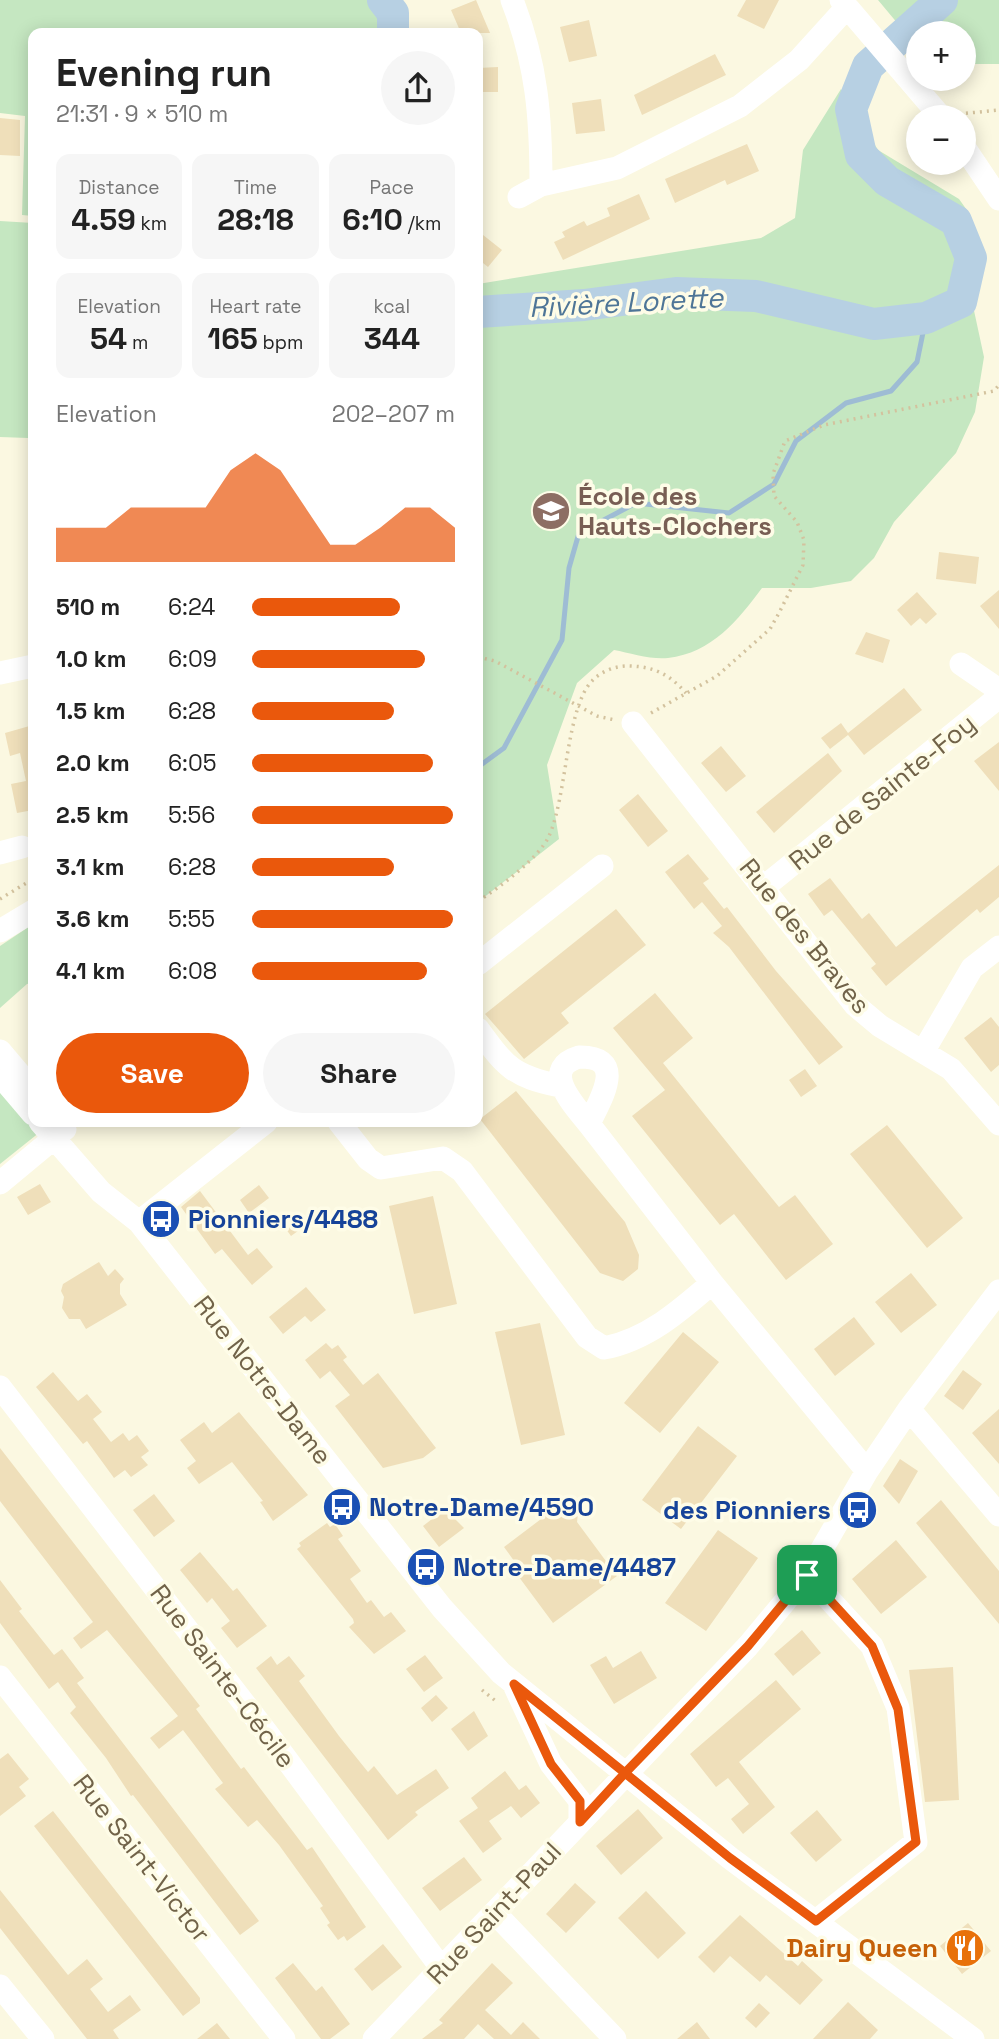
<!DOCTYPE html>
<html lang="en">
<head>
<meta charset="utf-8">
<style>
	:root { --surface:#fff; --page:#f6f6f6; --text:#222; --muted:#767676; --accent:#ea580c }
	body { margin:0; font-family:"Space Grotesk",sans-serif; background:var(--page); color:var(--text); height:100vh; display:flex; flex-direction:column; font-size:26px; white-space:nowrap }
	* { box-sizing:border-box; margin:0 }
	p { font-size:23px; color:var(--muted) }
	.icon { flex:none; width:38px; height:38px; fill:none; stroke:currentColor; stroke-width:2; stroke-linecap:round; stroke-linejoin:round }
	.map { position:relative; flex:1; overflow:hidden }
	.sheet { position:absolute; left:28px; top:28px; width:455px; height:1099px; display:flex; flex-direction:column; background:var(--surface); border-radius:14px; box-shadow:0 4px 18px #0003 }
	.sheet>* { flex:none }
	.fabs { position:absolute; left:906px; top:21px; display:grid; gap:14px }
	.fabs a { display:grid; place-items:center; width:70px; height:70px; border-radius:50%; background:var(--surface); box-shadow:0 4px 18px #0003; font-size:35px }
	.pin { position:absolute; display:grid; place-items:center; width:60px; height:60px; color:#fff; margin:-30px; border-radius:14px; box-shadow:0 4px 10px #0006 }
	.round { display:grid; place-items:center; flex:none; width:74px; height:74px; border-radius:37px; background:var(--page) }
	.head { display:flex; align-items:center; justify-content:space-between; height:119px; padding:0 28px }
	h1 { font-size:38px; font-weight:700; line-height:52px }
	.metrics { display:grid; grid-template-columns:repeat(3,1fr); gap:10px; height:119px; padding:7px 28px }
	.metrics div { display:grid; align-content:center; border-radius:14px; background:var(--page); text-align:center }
	.metrics b { font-size:30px; font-weight:700 }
	.metrics small { font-size:19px; font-weight:400 }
	.metrics p { font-size:19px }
	.chart { height:196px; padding:14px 28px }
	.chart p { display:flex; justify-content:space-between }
	.chart svg { width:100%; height:126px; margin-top:7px; fill:var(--accent); opacity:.7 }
	.primary-button { display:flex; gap:14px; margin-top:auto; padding:14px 28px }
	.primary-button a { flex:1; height:80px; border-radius:42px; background:var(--accent); color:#fff; font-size:28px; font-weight:700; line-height:80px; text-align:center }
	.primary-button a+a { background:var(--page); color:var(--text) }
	ul { padding:0 28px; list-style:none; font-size:23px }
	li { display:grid; grid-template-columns:112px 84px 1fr; align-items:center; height:52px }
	li i { height:18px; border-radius:9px; background:var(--accent) }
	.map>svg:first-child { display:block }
</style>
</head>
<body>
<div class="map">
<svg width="999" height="2039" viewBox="0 0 999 2039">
	<rect width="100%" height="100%" fill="#fbf8e1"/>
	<!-- green -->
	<path fill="#c5e7c1" d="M0 0H379L397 33H33V216L22 215 25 116 0 113Z
		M878 0H999V64H964V33H919V49Z
		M841 89 878 150 959 199 969 213 970 292 984 357 975 412 956 453 894 522 874 558 851 581 811 588H762C738 620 712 653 668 658 652 660 630 653 614 650L577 683 547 765 559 839 478 902V284L761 238 795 218 803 150Z
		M0 221 33 223V333L28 438 0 437Z
		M33 924V983L27 984 0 1008V946Z
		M0 1081 40 1132 0 1164Z"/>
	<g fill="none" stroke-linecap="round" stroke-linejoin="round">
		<!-- stream -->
		<path stroke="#9ebcd4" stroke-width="5" d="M478 767 504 748 562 640 569 568 579 533 636 503 729 513 774 484 796 441 846 403 891 391 917 362 926 318"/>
		<!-- river -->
		<path stroke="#b7d0e3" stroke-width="32" d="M383 0 393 13V33
			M478 312 584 305 676 293 756 296 874 324 926 318 961 302 971 258 956 221 887 181 861 155 851 109 868 66 942 0"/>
	</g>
	<!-- building -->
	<path fill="#efdfba" d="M476 0 490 33H461L451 10Z
		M746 0H779L764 29 737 16Z
		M589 20 597 56 569 62 560 27Z
		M715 54 726 75 642 115 634 95Z
		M498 67V92H478V68Z
		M601 99 605 131 576 134 572 103Z
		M0 118 20 120V156L0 155Z
		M747 144 759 171 727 185 725 180 675 203 665 179Z
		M639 194 650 219 563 260 554 242 565 237 562 232 584 221 587 226 610 216 607 208Z
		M478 231 502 250 488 267 478 259Z
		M939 552 979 557 976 584 936 579Z
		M999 590V629L980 606Z
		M917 592 937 614 926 624 920 618 911 626 897 610Z
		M866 632 890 640 883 663 855 654Z
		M904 688 922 710 864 755 848 735 830 749 821 738 841 723 848 733Z
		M33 725V810L17 813 11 784 26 781 20 753 10 756 5 733Z
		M999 742V791L974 761Z
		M721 746 746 776 726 792 701 763Z
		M828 753 842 771 774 833 756 812Z
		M638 794 668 831 648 847 619 810Z
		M688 854 709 879 703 883 724 909 727 907 776 971 843 1047 819 1065 729 947 713 933 722 926 702 902 694 909 665 872Z
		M999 865V897L980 913 977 909 886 986 871 968 876 964 832 910 824 916 808 894 830 878 862 919 869 913 896 947Z
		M616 909 646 945 561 1013 569 1023 524 1059 485 1014Z
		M655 993 693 1038 663 1063 779 1207 795 1195 833 1244 786 1280 734 1214 720 1225 632 1116 665 1090 613 1028Z
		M991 1017 999 1027V1065L991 1072 964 1038Z
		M805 1069 817 1086 801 1097 789 1080Z
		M516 1091 625 1222 639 1255 638 1269 623 1281 600 1273 480 1119Z
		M887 1125 963 1218 927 1248 850 1154Z
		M40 1184 51 1202 28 1215 17 1197Z
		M259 1185 269 1198 249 1213 240 1200Z
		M200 1191 248 1255 257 1248 273 1267 252 1285 222 1249 215 1254 181 1207Z
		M433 1196 457 1304 414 1314 389 1206Z
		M300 1212 309 1223 291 1236 283 1225Z
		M99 1262 108 1276 115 1269 124 1279 120 1284V1294L127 1305 86 1329 80 1319H69L62 1308 64 1297 61 1291 63 1284Z
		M911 1273 937 1305 901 1333 875 1302Z
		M306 1287 326 1310 311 1322 305 1316 283 1334 269 1317Z
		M854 1317 875 1344 835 1376 814 1349Z
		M540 1323 565 1435 521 1445 495 1332Z
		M683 1332 719 1362 660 1433 624 1403Z
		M326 1343 332 1349 338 1345 347 1357 343 1360 363 1385 378 1373 436 1448 423 1458 383 1468 335 1406 350 1395 330 1371 320 1379 305 1360Z
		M963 1370 982 1384 963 1410 944 1396Z
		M53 1372 78 1401 87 1394 102 1412 93 1419 111 1442 123 1433 129 1441 137 1435 149 1451 141 1457 148 1465 131 1477 125 1470 114 1478 87 1441 83 1444 36 1387Z
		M999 1409V1464L972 1433Z
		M239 1412 308 1495 273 1521 260 1502 263 1501 232 1462 199 1484 187 1468 196 1461 180 1440 204 1422 212 1433Z
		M698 1426 737 1456 681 1529 642 1500Z
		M0 1448 200 1706 196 1709 241 1769 244 1767 307 1850 312 1847 366 1927 347 1941 344 1936 338 1940 327 1925 330 1923 320 1908 323 1906 279 1845 257 1820 248 1827 215 1789 223 1783 183 1730 159 1749 150 1738 178 1716 107 1630 81 1649 73 1638 93 1622 0 1501Z
		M900 1459 918 1471 899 1504 883 1486Z
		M154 1494 175 1521 154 1537 133 1510Z
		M941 1500 999 1571V1624L916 1523Z
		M445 1509 464 1528 439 1547 423 1526Z
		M553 1510 578 1514 577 1522 617 1576 553 1623 513 1569 517 1565 504 1547Z
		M327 1523 330 1527 335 1524 343 1536 338 1539 361 1571 350 1579 367 1603 371 1600 384 1617 391 1612 406 1631 374 1654 349 1627 354 1623 353 1619 297 1549 301 1546 299 1543Z
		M718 1530 758 1558 706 1631 665 1603Z
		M896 1540 927 1577 881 1614 852 1579Z
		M200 1552 233 1591 237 1588 267 1626 237 1648 221 1628 230 1621 212 1598 207 1603 180 1570Z
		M0 1580 22 1609 19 1611 54 1655 62 1649 84 1678 77 1683 259 1921 240 1935 133 1795 131 1796 106 1758 70 1713 76 1707 58 1682 49 1689 0 1623Z
		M802 1630 821 1653 793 1676 774 1654Z
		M641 1651 657 1678 614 1704 590 1665 606 1656 613 1668Z
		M425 1655 443 1678 424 1692 406 1669Z
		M271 1656 277 1665 289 1656 305 1676 299 1681 339 1736 368 1772 374 1766 397 1795 436 1769 449 1788 415 1812 418 1815 388 1840 256 1668Z
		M953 1667 959 1800 925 1802 909 1670Z
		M776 1680 801 1709 739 1762 775 1807 743 1834 731 1819 749 1804 728 1778 716 1787 690 1754Z
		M436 1695 448 1708 432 1722 421 1708Z
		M474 1711 488 1736 468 1751 451 1729Z
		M8 1753 29 1779 19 1787 26 1796 0 1816V1759Z
		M505 1771 519 1790 526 1785 540 1803 521 1818 511 1806 489 1821 502 1839 483 1853 459 1821 478 1808 471 1798Z
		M638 1809 663 1838 621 1875 596 1846Z
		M817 1810 842 1840 816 1862 790 1833Z
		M53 1811 200 1998V2003L183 2016 34 1826Z
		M464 1857 482 1880 440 1911 422 1888Z
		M575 1883 596 1902 566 1933 546 1914Z
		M0 1890 68 1975 87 1959 103 1979 90 1989 108 2012 130 1995 141 2010 113 2030 119 2039H87L0 1928Z
		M646 1891 686 1933 658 1959 618 1918Z
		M740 1915 798 1966 802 1961 823 1980 800 2005 766 1975 760 1982 730 1956 714 1973 698 1957Z
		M968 1923 991 1951 962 1974 940 1946Z
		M383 1944 402 1967 372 1991 354 1969Z
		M293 1963 316 1991 322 1986 350 2024 330 2039H321L275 1978Z
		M492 1963 513 1983 485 2010 511 2035 523 2022 540 2039H494L478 2024 464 2039H422L443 2023 439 2020Z
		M848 2002 878 2030 870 2039H813Z
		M759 2003 770 2013 756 2028 745 2018Z
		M697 2022 710 2039H677Z
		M217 2023 230 2039H197Z"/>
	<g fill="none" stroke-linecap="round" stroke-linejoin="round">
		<!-- path -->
		<path stroke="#d3c29e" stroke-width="3.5" stroke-dasharray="2 5" stroke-linecap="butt" d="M959 114 999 110
			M478 657 495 661 597 716 615 720
			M651 713 717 676 770 629 779 613 803 565 804 540 797 522 774 496 773 474 785 441 824 425 994 391 999 385
			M0 899 33 879
			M478 901C499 888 539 858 549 836 567 796 566 708 592 681 601 671 617 665 631 666 655 667 670 675 686 693
			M482 1690 497 1702"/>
		<!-- minor -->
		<path stroke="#fff" stroke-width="23" d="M512 0C537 64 541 117 541 185
			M841 0 941 117
			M964 147 999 199
			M519 197 541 185 617 168 740 106 799 60 847 7
			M961 664 999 690
			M0 673 33 666
			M633 723 855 1005 880 1026 951 1069 999 1124
			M0 853 22 847
			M764 887 999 697
			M0 931 33 911
			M478 964 602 866
			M478 1029C506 1067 512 1076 560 1086
			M0 1051 33 1090
			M923 1052 972 968 999 947
			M579 1057C630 1056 598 1103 589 1124 574 1105 539 1069 579 1057Z
			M4 1080 33 1114
			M40 1122 101 1192 139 1222 442 1608 501 1673 730 1858 973 2039
			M339 1122 368 1159 381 1168 443 1158 462 1171 587 1337 604 1348C647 1340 681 1310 712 1283L867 1471
			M589 1124 712 1283
			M0 1183 65 1129
			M139 1222 266 1122
			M0 1387 267 1733 442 1969
			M909 1409 999 1515
			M807 1575 872 1646 898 1708 916 1842 816 1921
			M0 1677 284 2039
			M515 1687 551 1764 580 1801V1822
			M495 1913 615 2039
			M0 1986 43 2039
			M374 2039 748 1646 807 1575 867 1471 909 1409 999 1291"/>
	</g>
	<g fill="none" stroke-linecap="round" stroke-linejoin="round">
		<!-- route casing -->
		<g stroke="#fff" stroke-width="14">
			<path id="route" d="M807 1575 748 1646 625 1773 514 1684 551 1764 580 1801V1822L625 1773 730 1858 816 1921 916 1842 898 1709 872 1646 807 1575"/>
		</g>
		<!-- route -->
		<use href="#route" stroke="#ea580c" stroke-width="9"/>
	</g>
	<!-- icons -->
	<defs>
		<g id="school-disc" transform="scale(2.0125)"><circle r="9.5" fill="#8d6e63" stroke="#fefce7"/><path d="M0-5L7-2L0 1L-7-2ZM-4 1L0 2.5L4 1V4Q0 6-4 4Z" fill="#fff"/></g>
		<g id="bus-disc" transform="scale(2.0125)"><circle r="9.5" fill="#1a4fb4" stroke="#fefce7"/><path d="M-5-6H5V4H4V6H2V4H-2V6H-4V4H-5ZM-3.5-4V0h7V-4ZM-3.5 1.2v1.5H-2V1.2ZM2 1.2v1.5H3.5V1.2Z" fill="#fff"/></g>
		<g id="restaurant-disc" transform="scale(2.0125)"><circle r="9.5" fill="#e8710a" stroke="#fefce7"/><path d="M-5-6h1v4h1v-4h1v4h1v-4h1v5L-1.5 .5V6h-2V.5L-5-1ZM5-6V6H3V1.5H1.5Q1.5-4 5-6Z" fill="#fff"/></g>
	</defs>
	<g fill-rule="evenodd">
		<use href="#school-disc" x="551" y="511"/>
		<use href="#bus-disc" x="161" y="1219"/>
		<use href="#bus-disc" x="342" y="1507"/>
		<use href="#bus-disc" x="858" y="1510"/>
		<use href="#bus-disc" x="426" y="1567"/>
		<use href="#restaurant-disc" x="965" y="1948"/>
	</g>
	<g text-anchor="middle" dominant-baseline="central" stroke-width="7" stroke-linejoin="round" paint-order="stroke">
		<!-- education labels -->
		<g font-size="26" font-weight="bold" fill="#785e54" stroke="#fefce7" text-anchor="start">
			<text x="578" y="496">École des<tspan x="578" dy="30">Hauts-Clochers</tspan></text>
		</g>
		<!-- street labels -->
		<g font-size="26" fill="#716349" stroke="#fefce7">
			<text transform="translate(882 792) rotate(-39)">Rue de Sainte-Foy</text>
			<text transform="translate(805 936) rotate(51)">Rue des Braves</text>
			<text transform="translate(263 1380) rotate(52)">Rue Notre-Dame</text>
			<text transform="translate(223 1676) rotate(53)">Rue Sainte-Cécile</text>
			<text transform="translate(142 1858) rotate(52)">Rue Saint-Victor</text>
			<text transform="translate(494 1913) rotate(-47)">Rue Saint-Paul</text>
		</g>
		<!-- transit labels -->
		<g font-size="26" font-weight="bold" fill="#164399" stroke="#fefce7" text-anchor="start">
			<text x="188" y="1219">Pionniers/4488</text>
			<text x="369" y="1507">Notre-Dame/4590</text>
			<text x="831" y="1510" text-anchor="end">des Pionniers</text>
			<text x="453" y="1567">Notre-Dame/4487</text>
		</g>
		<!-- food labels -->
		<g font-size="26" font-weight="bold" fill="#c56008" stroke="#fefce7" text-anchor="end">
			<text x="938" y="1948">Dairy Queen</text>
		</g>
		<!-- water labels -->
		<g font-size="28" font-style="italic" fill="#4e7597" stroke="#fefce7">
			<text transform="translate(626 302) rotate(-3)">Rivière Lorette</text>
		</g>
	</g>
</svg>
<div class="fabs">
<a>+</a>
<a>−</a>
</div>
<div class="pin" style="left:807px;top:1575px;background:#1e9e55"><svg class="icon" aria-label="arrive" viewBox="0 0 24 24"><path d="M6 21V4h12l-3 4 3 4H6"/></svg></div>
<section class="sheet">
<div class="head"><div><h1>Evening run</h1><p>21:31 · 9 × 510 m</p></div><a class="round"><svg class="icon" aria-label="share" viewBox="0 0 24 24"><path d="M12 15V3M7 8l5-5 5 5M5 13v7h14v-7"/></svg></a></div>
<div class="metrics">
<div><p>Distance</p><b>4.59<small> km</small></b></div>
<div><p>Time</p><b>28:18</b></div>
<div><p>Pace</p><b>6:10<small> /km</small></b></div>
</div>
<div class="metrics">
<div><p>Elevation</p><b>54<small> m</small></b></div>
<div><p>Heart rate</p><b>165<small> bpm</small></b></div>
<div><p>kcal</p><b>344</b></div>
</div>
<div class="chart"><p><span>Elevation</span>202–207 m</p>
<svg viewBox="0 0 160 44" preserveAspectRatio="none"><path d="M0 44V32L10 32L20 32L30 25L40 25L50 25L60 25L70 12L80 6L90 12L100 25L110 38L120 38L130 32L140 25L150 25L160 32V44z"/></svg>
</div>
<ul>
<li><b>510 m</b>6:24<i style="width:73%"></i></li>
<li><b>1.0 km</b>6:09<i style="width:85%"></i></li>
<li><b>1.5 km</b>6:28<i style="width:70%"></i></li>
<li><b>2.0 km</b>6:05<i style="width:89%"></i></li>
<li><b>2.5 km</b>5:56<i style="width:99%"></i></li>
<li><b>3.1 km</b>6:28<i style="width:70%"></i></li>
<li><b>3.6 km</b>5:55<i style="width:99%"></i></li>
<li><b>4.1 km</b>6:08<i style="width:86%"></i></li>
</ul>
<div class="primary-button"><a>Save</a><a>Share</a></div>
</section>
</div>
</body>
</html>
